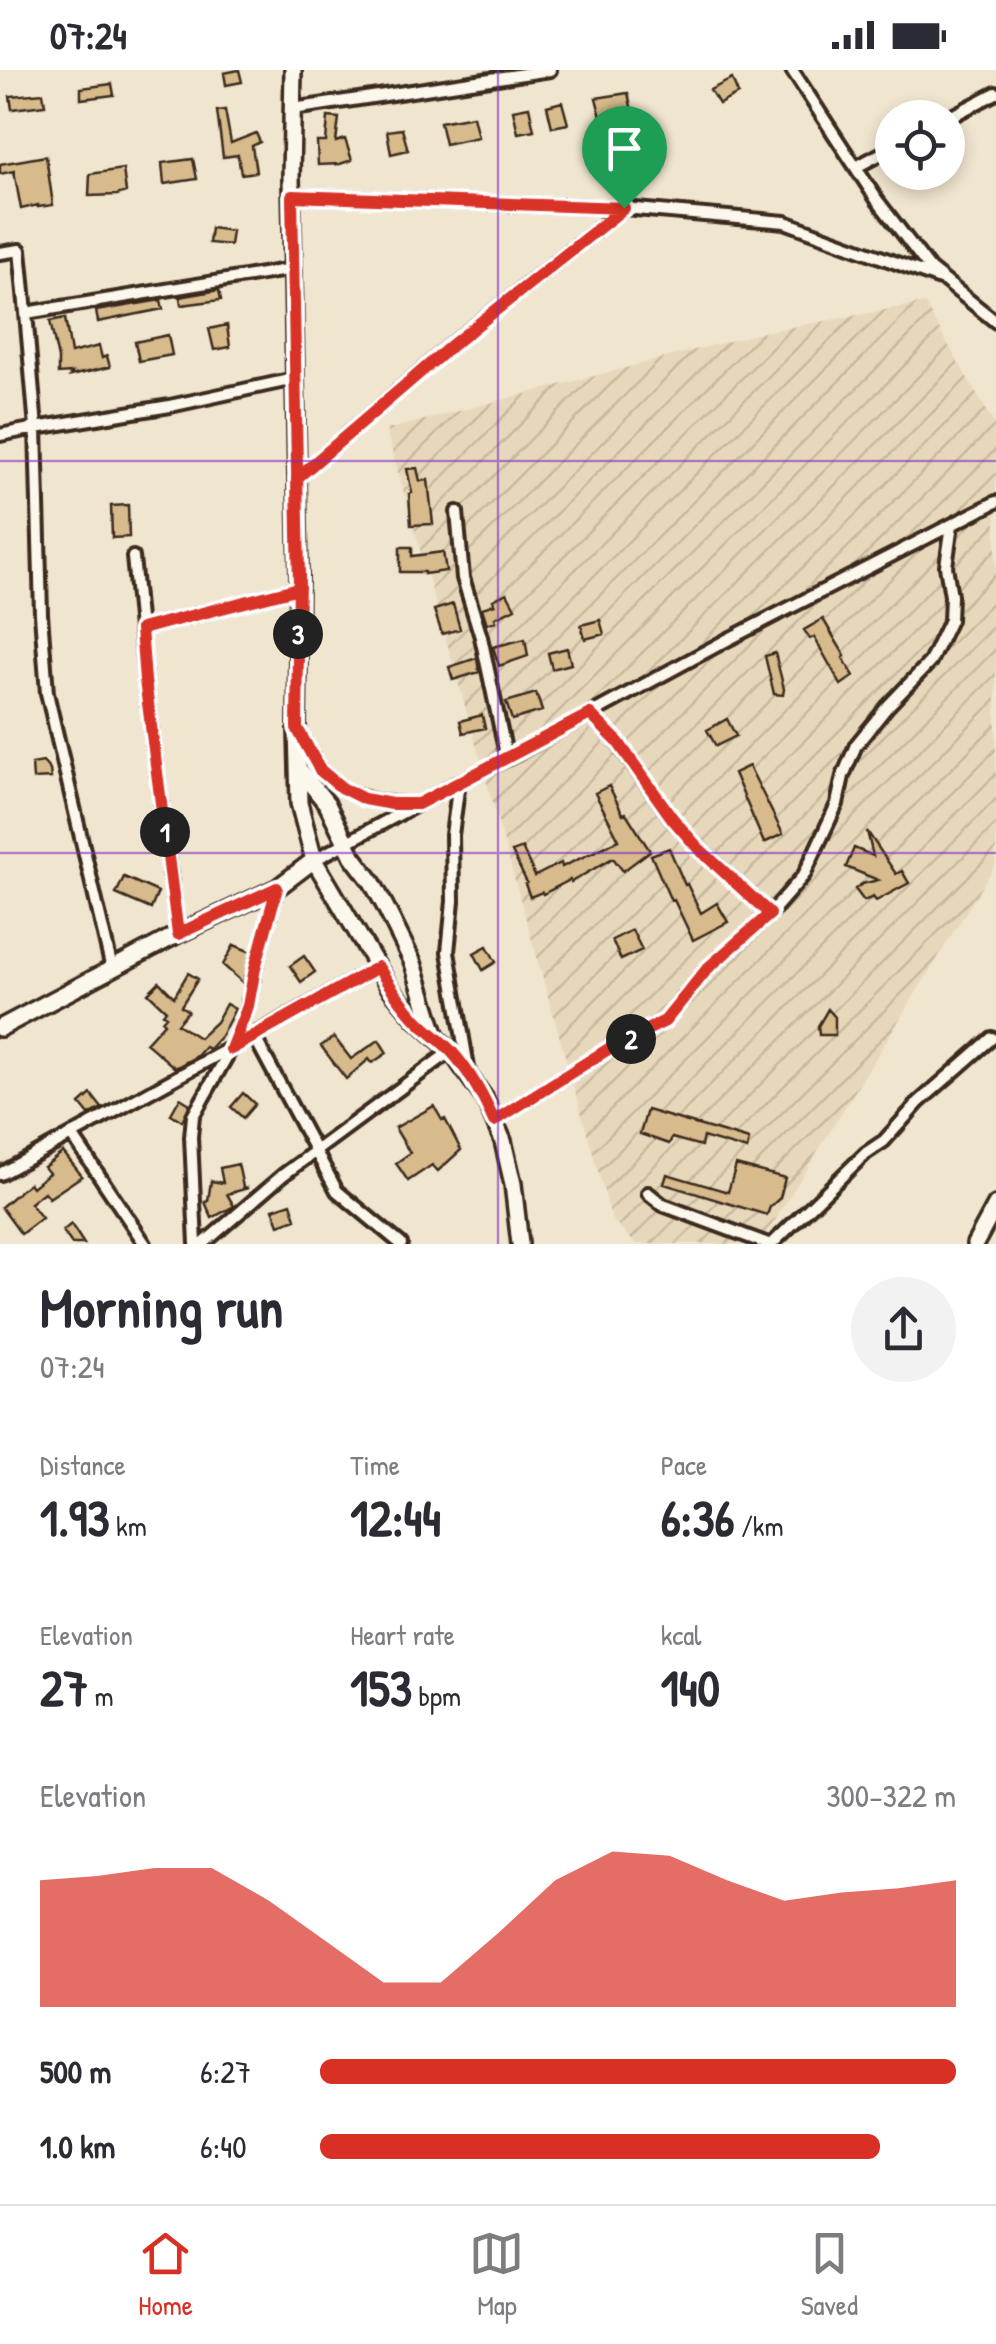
<!DOCTYPE html>
<html lang="en">
<head>
<meta charset="utf-8">
<style>
	:root { --surface:#fff; --page:#f2f2f3; --text:#2b2b33; --muted:#7c7c81; --line:#e1e1e2; --accent:#d93025 }
	body { margin:0; font-family:"Patrick Hand",sans-serif; background:var(--page); color:var(--text); height:100vh; display:flex; flex-direction:column; font-size:38px; white-space:nowrap }
	* { box-sizing:border-box; margin:0 }
	p { font-size:32px; color:var(--muted) }
	.icon { flex:none; width:55px; height:55px; fill:none; stroke:currentColor; stroke-width:2; stroke-linecap:round; stroke-linejoin:round }
	.map { position:relative; height:1174px; overflow:hidden }
	.drawer { display:flex; flex-direction:column; background:var(--surface); flex:1 }
	.drawer>* { flex:none }
	.buttons { position:absolute; left:875px; top:30px; display:grid; gap:20px }
	.buttons a { display:grid; place-items:center; width:90px; height:90px; border-radius:50%; background:var(--surface); box-shadow:0 5px 15px #0003; font-size:50px }
	.pin { position:absolute; display:grid; place-items:center; width:85px; height:85px; color:#fff; margin:-102px -42px; border-radius:50% 50% 50% 0; rotate:-45deg; box-shadow:0 0 10px #0007 }
	.pin .icon { rotate:45deg }
	.km { position:absolute; width:50px; height:50px; margin:-25px; border-radius:50%; background:#222; color:#fff; font-size:28px; line-height:50px; text-align:center }
	.round { display:grid; place-items:center; flex:none; width:105px; height:105px; border-radius:52px; background:var(--page) }
	.headline { display:flex; align-items:center; justify-content:space-between; height:170px; padding:0 40px }
	h1 { font-size:55px; font-weight:700; line-height:75px }
	.stats { display:grid; grid-template-columns:repeat(3,1fr); gap:15px; height:170px; padding:10px 40px }
	.stats div { display:grid; align-content:center }
	.stats b { font-size:50px; font-weight:700 }
	.stats small { font-size:28px; font-weight:400 }
	.stats p { font-size:28px }
	.chart { height:280px; padding:20px 40px }
	.chart p { display:flex; justify-content:space-between }
	.chart svg { width:100%; height:180px; margin-top:10px; fill:var(--accent); opacity:.7 }
	ul { padding:0 40px; list-style:none; font-size:32px }
	li { display:grid; grid-template-columns:160px 120px 1fr; align-items:center; height:75px }
	li i { height:25px; border-radius:12px; background:var(--accent) }
	.status { display:flex; justify-content:space-between; align-items:center; height:70px; padding:0 50px; background:var(--surface); direction:ltr }
	.status svg { height:28px; fill:currentColor }
	.tabs { display:flex; justify-content:space-around; align-items:center; height:140px; border-top:2px solid var(--line); background:var(--surface); font-size:28px; color:var(--muted) }
	.tabs a { display:grid; justify-items:center; gap:5px }
	.tabs .on { color:var(--accent) }
	.map>svg:first-child { display:block }
</style>
</head>
<body>
<div class="status"><b>07:24</b><svg viewBox="0 0 49 12"><path d="M0 12V9h3v3zM5 12V6h3v6zM10 12V3h3v9zM15 12V0h3v12zM26 1h20v11H26zM47 4h2v5h-2z"/></svg></div>
<div class="map">
<svg width="996" height="1174" viewBox="0 0 996 1174">
	<defs>
		<pattern id="industrial-furrows" width="10" height="10" patternUnits="userSpaceOnUse" patternTransform="scale(2.5)"><rect width="10" height="10" fill="#e8d8bb"/><path d="M-1 1l2-2M0 10L10 0M9 11l2-2" fill="none" stroke="#c8baa0"/></pattern>
	</defs>
	<rect width="100%" height="100%" fill="#f0e5cf"/>
	<filter id="ink" filterUnits="userSpaceOnUse"><feTurbulence type="fractalNoise" baseFrequency=".01" numOctaves="2"/><feDisplacementMap in="SourceGraphic" scale="20" xChannelSelector="R" yChannelSelector="G"/><feConvolveMatrix kernelMatrix="1 2 1 2 8 2 1 2 1" color-interpolation-filters="sRGB"/></filter>
	<g filter="url(#ink)">
		<!-- industrial -->
		<path fill="url(#industrial-furrows)" d="M924 233 996 357V794L760 1174H636L612 1150 386 360 764 262Z"/>
		<!-- building -->
		<path fill="#d7bb8c" stroke="#3b2a1e" stroke-width="2.5" d="M239 0 242 12 226 15 224 3Z
			M732 9 738 24 719 34 710 20Z
			M112 14 114 25 81 29V18Z
			M43 23 45 35 12 39 10 26Z
			M628 23 633 45 602 51 596 28Z
			M562 32 568 54 552 57 547 36Z
			M529 37 534 60 518 63 513 40Z
			M225 40 231 73 256 63 260 72 252 76 256 102 241 104 238 85 223 87 217 41Z
			M473 46 478 67 445 74 440 52Z
			M328 47 339 48 336 72 345 69 352 90 340 94 318 95 317 72H326Z
			M402 59 408 80 391 84 387 61Z
			M46 86 53 135 38 137V135L21 139 14 101 0 104V94Z
			M193 89 197 109 164 114 162 93Z
			M123 99 126 122 117 125 89 126 90 104Z
			M211 158 232 161 230 175 209 173Z
			M219 220 221 230 181 235 180 227Z
			M161 230 163 239 98 252 96 241Z
			M65 248 71 283 99 276 102 288 107 286 110 297 70 306 72 303 58 304V289L50 251Z
			M227 255 230 277 214 280 209 259Z
			M168 265 172 285 139 291 135 272Z
			M417 398 420 411 428 410 433 454 411 455 409 424 412 423 407 399Z
			M128 435 129 467 112 468 111 436Z
			M400 477H412V486L443 482 446 501 424 504V502H400Z
			M507 523 515 538 495 548 496 551 487 554 482 538 495 534 493 530Z
			M453 534 460 559 442 564 434 540Z
			M823 549 845 586 843 588 854 606 841 615 814 567 810 569 804 560Z
			M600 550 604 564 585 569 581 555Z
			M525 569 528 586 499 596 493 577Z
			M567 578 571 594 552 599 548 583Z
			M775 583 784 619 783 625 774 624 765 586Z
			M477 588 479 602 453 610 449 597Z
			M536 623 542 641 512 650 506 632Z
			M482 645 485 658 463 663 460 651Z
			M727 649 736 666 716 676 707 660Z
			M43 692 50 700 51 708 33 709 32 694Z
			M749 696 783 764 764 773 734 703Z
			M609 716 623 744 626 743 650 781 623 801 613 788 571 812 570 810 543 824 542 822 530 827 525 814 527 813 512 782 522 778 535 806 561 793 562 797 619 770 595 723Z
			M867 761 896 804 902 801 909 813 876 831 873 827 864 831 855 819 862 814 878 810 846 797 854 778 873 786Z
			M669 778 685 815 687 814 701 843 717 833 728 852 693 870 674 830 671 831 651 785Z
			M124 807 158 822 151 839 116 824Z
			M632 860 642 880 621 890 612 870Z
			M234 875 251 882 243 913 223 895Z
			M487 876 496 892 483 900 474 883Z
			M304 886 315 902 301 912 290 896Z
			M188 903 198 909 181 936 188 941 177 954 199 968 216 952 226 934 235 939 221 966 209 979 205 977 197 986 175 998 146 973 164 953 162 951 166 946 163 944 166 940 148 923 159 912 174 927Z
			M828 939 835 947V965H819L818 956Z
			M334 967 351 989 379 970 387 983 372 993 369 989 346 1009 321 976Z
			M243 1023 255 1034 243 1048 231 1037Z
			M91 1024 102 1038 89 1045 80 1034Z
			M180 1028 190 1034 182 1051 171 1044Z
			M434 1036 442 1050 445 1049 461 1080 438 1101 432 1095 408 1111 396 1093 410 1083 395 1058Z
			M647 1040 749 1070 747 1080 703 1067 701 1076 672 1068 669 1074 640 1064Z
			M63 1082 82 1106 49 1128 44 1122 30 1133 42 1148 21 1164 1 1137 29 1113 32 1117 49 1103 44 1097Z
			M238 1094 243 1117 248 1118 227 1124 234 1136 212 1148 205 1132 208 1131 211 1111 223 1113 220 1098Z
			M736 1095 785 1108 780 1128 770 1137 767 1145 664 1114 667 1104 728 1122Z
			M291 1133 296 1149 279 1155 273 1139Z
			M71 1154 84 1174H72L63 1161Z"/>
		<g fill="none" stroke-linecap="round" stroke-linejoin="round">
			<!-- street casing -->
			<g stroke="#3b2a1e" stroke-width="18">
				<path id="street" d="M792 0 877 130 930 199 996 252
					M293 39 550 0
					M948 48 996 23
					M856 97 892 78
					M292 126 624 138
					M0 183 20 180 26 243 293 199
					M26 243 36 358 170 336 294 309
					M0 365 36 358 41 544 47 623 112 899
					M297 408 451 275 624 138 785 152 943 210
					M457 442 463 508 481 567 507 689
					M133 487 145 610 178 864
					M141 559 299 518
					M590 644 617 672 672 749 699 778 770 844
					M300 664C306 675 312 688 319 698 340 726 380 735 412 734
					M459 712 452 765 453 831 448 882 469 1003
					M314 790 459 712 507 689 727 570 996 432
					M254 966 337 1121 401 1174
					M494 1051 610 978 665 951 708 898 770 844 804 805 837 734 843 706 856 675 887 637 930 592 950 550 951 526 946 496 952 455
					M72 1065 145 1174
					M0 1104 378 897
					M648 1123 663 1135 768 1174
					M196 1174 191 1067 193 1046 231 979 248 935 255 899 277 818
					M203 1174 283 1105 451 981
					M772 1174 866 1083 884 1071 919 1032 992 968"/>
			</g>
			<!-- secondary casing -->
			<g stroke="#3b2a1e" stroke-width="22">
				<path id="secondary" d="M293 0 291 108 299 506 297 658 299 733 314 790 390 918 416 949 451 981 485 1029 503 1071 513 1114 520 1174
					M298 698 327 734 353 787 372 812 385 836 413 893 435 964
					M0 958 178 864 277 818 314 790
					M975 1174 996 1135"/>
			</g>
			<!-- street -->
			<use href="#street" stroke="#fbf7ec" stroke-width="10"/>
			<!-- secondary -->
			<use href="#secondary" stroke="#fbf7ec" stroke-width="15"/>
		</g>
	</g>
	<g fill="none" stroke-linecap="round" stroke-linejoin="round" filter="url(#ink)">
		<!-- route casing -->
		<g stroke="#fff" stroke-width="20">
			<path id="route" d="M624 138 451 276 297 408 299 518 141 559 145 610 178 864 277 818 255 898 248 936 231 979 378 897C389 915 401 933 416 949 427 961 441 970 452 982 470 1002 483 1026 494 1051L610 978 665 951 708 898 770 844 698 778 672 748 618 672 590 644 418 734H392L364 729 342 718 320 700 297 658 299 506 292 126 624 138"/>
		</g>
		<!-- route -->
		<use href="#route" stroke="#d93025" stroke-width="12"/>
	</g>
	<!-- grid -->
	<path fill="none" stroke="#7b2cbf" stroke-width="2.5" stroke-opacity="0.55" d="M498 0V1174M0 391H996M0 783H996"/>
</svg>
<div class="buttons">
<a><svg class="icon" aria-label="locate" viewBox="0 0 24 24"><circle cx="12" cy="12" r="6"/><path d="M12 2v4M12 18v4M2 12h4M18 12h4"/></svg></a>
</div>
<div class="pin" style="left:624px;top:138px;background:#1e9e55"><svg class="icon" aria-label="arrive" viewBox="0 0 24 24"><path d="M6 21V4h12l-3 4 3 4H6"/></svg></div>
<b class="km" style="left:165px;top:762px">1</b>
<b class="km" style="left:631px;top:969px">2</b>
<b class="km" style="left:298px;top:564px">3</b>
</div>
<section class="drawer">
<div class="headline"><div><h1>Morning run</h1><p>07:24</p></div><a class="round"><svg class="icon" aria-label="share" viewBox="0 0 24 24"><path d="M12 15V3M7 8l5-5 5 5M5 13v7h14v-7"/></svg></a></div>
<div class="stats">
<div><p>Distance</p><b>1.93<small> km</small></b></div>
<div><p>Time</p><b>12:44</b></div>
<div><p>Pace</p><b>6:36<small> /km</small></b></div>
</div>
<div class="stats">
<div><p>Elevation</p><b>27<small> m</small></b></div>
<div><p>Heart rate</p><b>153<small> bpm</small></b></div>
<div><p>kcal</p><b>140</b></div>
</div>
<div class="chart"><p><span>Elevation</span>300–322 m</p>
<svg viewBox="0 0 160 44" preserveAspectRatio="none"><path d="M0 44V13L10 12L20 10L30 10L40 18L50 28L60 38L70 38L80 26L90 13L100 6L110 7L120 13L130 18L140 16L150 15L160 13V44z"/></svg>
</div>
<ul>
<li><b>500 m</b>6:27<i style="width:100%"></i></li>
<li><b>1.0 km</b>6:40<i style="width:88%"></i></li>
</ul>
</section>
<nav class="tabs">
<a class="on"><svg class="icon" aria-label="home" viewBox="0 0 24 24"><path d="M3 11l9-7 9 7M6 9v11h12V9"/></svg>Home</a>
<a><svg class="icon" aria-label="map" viewBox="0 0 24 24"><path d="M3 6l6-2 6 2 6-2v14l-6 2-6-2-6 2zM9 4v14M15 6v14"/></svg>Map</a>
<a><svg class="icon" aria-label="saved" viewBox="0 0 24 24"><path d="M7 4h10v16l-5-4-5 4z"/></svg>Saved</a>
</nav>
</body>
</html>
